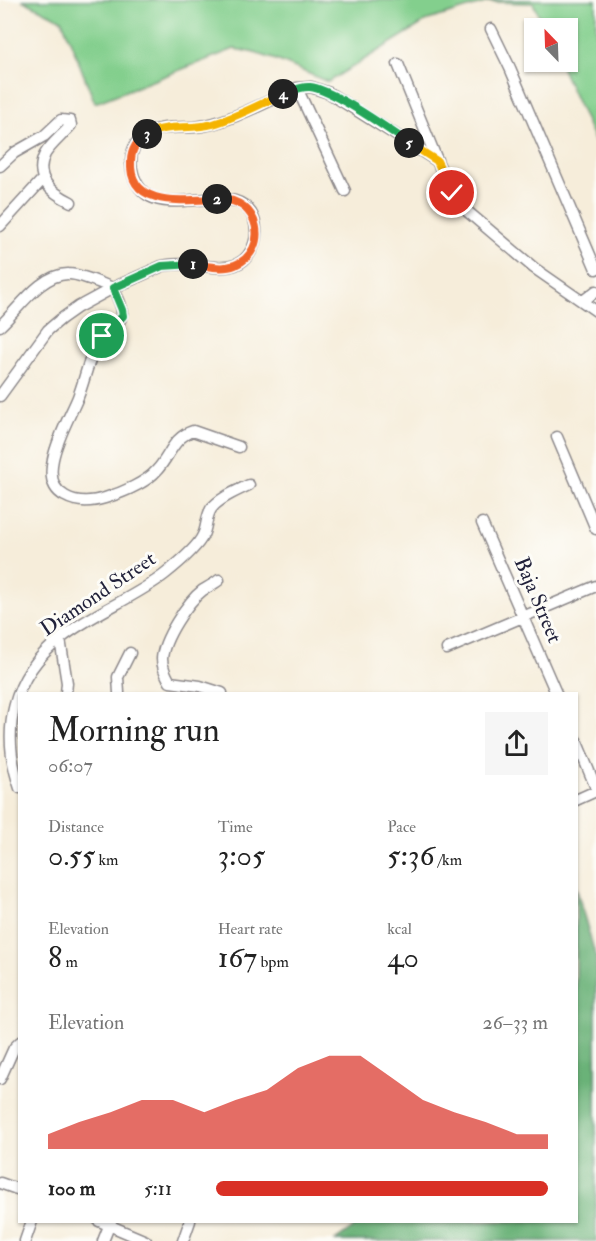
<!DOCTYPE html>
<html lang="en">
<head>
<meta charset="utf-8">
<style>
	:root { --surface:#fff; --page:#f6f6f6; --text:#222; --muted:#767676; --accent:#d93025 }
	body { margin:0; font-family:"IM FELL Double Pica",serif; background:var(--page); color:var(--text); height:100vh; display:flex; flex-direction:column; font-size:22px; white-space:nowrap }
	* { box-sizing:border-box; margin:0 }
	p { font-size:20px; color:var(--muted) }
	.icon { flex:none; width:33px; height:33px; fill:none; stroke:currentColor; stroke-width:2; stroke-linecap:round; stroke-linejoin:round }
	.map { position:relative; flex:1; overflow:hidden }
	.details { position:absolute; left:18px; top:692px; width:560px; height:531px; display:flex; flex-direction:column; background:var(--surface); border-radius:0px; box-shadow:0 2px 4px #0004 }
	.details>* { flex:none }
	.needle { width:39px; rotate:337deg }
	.buttons { position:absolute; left:524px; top:18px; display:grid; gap:12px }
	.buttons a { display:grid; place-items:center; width:54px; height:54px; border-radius:0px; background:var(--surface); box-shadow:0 2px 4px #0004; font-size:30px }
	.pin { position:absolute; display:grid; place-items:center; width:51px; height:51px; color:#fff; margin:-26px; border:3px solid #fff; border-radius:50%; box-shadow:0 2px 6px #0007 }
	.km { position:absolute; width:30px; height:30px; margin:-15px; border-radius:50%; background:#222; color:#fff; font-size:16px; line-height:30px; text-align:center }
	.round { display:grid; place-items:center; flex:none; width:63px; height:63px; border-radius:0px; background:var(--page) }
	.headline { display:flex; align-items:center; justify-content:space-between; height:102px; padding:0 30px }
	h1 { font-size:33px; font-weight:600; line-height:45px }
	.figures { display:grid; grid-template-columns:repeat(3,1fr); gap:9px; height:102px; padding:6px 30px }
	.figures div { display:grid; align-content:center }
	.figures b { font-size:30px; font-weight:600 }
	.figures small { font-size:16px; font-weight:400 }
	.figures p { font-size:16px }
	.chart { height:168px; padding:12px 30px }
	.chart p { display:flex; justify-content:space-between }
	.chart svg { width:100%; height:108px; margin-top:6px; fill:var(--accent); opacity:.7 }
	ul { padding:0 30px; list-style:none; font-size:20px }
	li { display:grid; grid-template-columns:96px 72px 1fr; align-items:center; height:45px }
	li i { height:15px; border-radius:8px; background:var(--accent) }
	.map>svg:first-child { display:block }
</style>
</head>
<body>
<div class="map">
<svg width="596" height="1241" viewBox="0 0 596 1241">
	<rect width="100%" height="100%" fill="#fdfcf7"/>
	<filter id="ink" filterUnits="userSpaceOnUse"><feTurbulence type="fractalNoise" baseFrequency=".0167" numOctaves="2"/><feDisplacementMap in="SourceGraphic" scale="12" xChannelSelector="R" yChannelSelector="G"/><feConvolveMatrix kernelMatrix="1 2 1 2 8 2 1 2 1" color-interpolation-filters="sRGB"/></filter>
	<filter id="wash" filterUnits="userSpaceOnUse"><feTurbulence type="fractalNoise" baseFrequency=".008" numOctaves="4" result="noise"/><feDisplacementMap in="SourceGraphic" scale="24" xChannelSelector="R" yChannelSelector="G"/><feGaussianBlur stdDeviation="1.35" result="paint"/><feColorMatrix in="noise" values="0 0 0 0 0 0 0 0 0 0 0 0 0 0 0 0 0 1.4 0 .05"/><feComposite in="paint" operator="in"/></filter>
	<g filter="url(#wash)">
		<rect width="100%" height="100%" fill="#f6edda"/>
		<!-- green -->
		<path fill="#83cf8d" stroke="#527864" stroke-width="1.5" d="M22 0H596V144L559 62H567V28H545L533 3 488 2 428 20 328 82C297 69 267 53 234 49L95 103 62 20Z"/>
		<!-- forest -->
		<path fill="#6ab278" stroke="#466a5a" stroke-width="1.5" d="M576 887 596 957V1241H335L363 1221H576Z"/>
	</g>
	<g filter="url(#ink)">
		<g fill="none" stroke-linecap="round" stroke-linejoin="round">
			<!-- minor casing -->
			<g stroke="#8c888a" stroke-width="13">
				<path id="minor" d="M491 29 510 68 596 269
					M398 64 437 160
					M297 88 345 191
					M0 166 14 153 44 136 61 120 70 121 71 125C63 135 51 144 45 154 33 178 52 193 71 202
					M0 226 43 179
					M583 301 596 291
					M0 326C18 310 41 273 69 274 81 274 102 284 113 288 117 296 125 310 121 318 116 329 102 333 96 345 88 361 85 379 78 397 69 420 32 479 65 496 77 503 92 502 105 498 121 493 146 483 157 470 170 456 173 437 193 431L239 447
					M0 396 48 330 61 319 78 307 113 288 162 266C171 264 180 264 189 264 204 265 221 270 235 265 262 255 264 209 235 201 209 193 172 209 149 196 130 185 124 152 142 137 156 125 178 128 195 127 226 124 268 101 297 88L311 87 329 93 437 161 452 193 468 212 534 268 596 311
					M557 437 596 529
					M482 523 556 693
					M219 580C214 584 208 587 203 590 187 602 163 640 162 659 162 667 166 675 170 682L200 686 222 693
					M60 639 67 683 66 693
					M447 649 596 586
					M119 693 118 677 130 653
					M576 740 596 788
					M20 788C0 731 12 676 60 639 92 613 133 599 165 574 175 566 198 547 203 535 207 527 206 517 211 509 219 498 237 491 249 485
					M576 800 596 791
					M0 1079 14 1048 20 1042
					M0 1183 20 1190
					M99 1221 146 1241
					M25 1241 32 1221
					M103 1241 111 1221
					M183 1241 190 1221"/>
			</g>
			<!-- minor -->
			<use href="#minor" stroke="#fff" stroke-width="10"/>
		</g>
	</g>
	<g fill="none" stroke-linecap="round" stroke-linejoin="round" filter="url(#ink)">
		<!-- split-1 casing -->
		<g stroke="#fff" stroke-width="12">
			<path id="split-1" d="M102 336 123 316 122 310 113 288 162 266 193 264"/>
		</g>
		<!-- split-2 casing -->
		<g stroke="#fff" stroke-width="12">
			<path id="split-2" d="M193 264C206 266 223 270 235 265 270 251 261 197 217 199"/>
		</g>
		<!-- split-3 casing -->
		<g stroke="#fff" stroke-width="12">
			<path id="split-3" d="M147 134C138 139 131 150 131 161 128 209 186 200 217 199"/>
		</g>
		<!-- split-4 casing -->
		<g stroke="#fff" stroke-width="12">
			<path id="split-4" d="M147 134C167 124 191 130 213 124 237 117 260 104 283 94"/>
		</g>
		<!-- split-5 casing -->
		<g stroke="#fff" stroke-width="12">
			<path id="split-5" d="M283 94C292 91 301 86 310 87 332 89 389 130 409 143"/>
		</g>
		<!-- split-6 casing -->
		<g stroke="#fff" stroke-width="12">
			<path id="split-6" d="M409 143 437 161 452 193"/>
		</g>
		<!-- split-1 -->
		<use href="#split-1" stroke="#22a559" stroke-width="8"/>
		<!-- split-2 -->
		<use href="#split-2" stroke="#f0652b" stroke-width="8"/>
		<!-- split-3 -->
		<use href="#split-3" stroke="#f0652b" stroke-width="8"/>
		<!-- split-4 -->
		<use href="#split-4" stroke="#f5b400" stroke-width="8"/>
		<!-- split-5 -->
		<use href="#split-5" stroke="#22a559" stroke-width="8"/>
		<!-- split-6 -->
		<use href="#split-6" stroke="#f5b400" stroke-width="8"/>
	</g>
	<g text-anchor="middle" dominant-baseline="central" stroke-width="6" stroke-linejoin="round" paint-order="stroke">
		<!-- street labels -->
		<g font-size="21" fill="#22223b" stroke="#fdfcf7">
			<text transform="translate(98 594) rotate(-34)">Diamond Street</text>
			<text transform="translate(538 600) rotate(67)">Baja Street</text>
		</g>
	</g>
</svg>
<div class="buttons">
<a><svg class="needle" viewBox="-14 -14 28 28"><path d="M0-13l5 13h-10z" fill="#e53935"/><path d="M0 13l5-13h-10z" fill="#767676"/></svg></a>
</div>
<div class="pin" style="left:102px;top:336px;background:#1e9e55"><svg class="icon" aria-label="arrive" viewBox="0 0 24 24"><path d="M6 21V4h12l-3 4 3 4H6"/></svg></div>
<div class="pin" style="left:452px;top:193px;background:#d93025"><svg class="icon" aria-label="check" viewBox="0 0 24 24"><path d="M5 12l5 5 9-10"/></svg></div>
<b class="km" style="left:193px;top:264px">1</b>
<b class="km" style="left:217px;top:199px">2</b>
<b class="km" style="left:147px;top:134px">3</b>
<b class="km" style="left:283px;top:94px">4</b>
<b class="km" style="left:409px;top:143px">5</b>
<section class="details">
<div class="headline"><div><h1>Morning run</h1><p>06:07</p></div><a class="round"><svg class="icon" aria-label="share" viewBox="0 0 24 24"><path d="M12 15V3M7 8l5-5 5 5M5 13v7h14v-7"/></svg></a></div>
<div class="figures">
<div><p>Distance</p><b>0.55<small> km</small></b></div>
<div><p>Time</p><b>3:05</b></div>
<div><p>Pace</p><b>5:36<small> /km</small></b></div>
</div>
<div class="figures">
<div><p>Elevation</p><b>8<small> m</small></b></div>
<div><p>Heart rate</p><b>167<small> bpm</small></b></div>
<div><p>kcal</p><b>40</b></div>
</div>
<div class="chart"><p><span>Elevation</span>26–33 m</p>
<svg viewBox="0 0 160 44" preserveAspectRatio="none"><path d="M0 44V38L10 33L20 29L30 24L40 24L50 29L60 24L70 20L80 11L90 6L100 6L110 15L120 24L130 29L140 33L150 38L160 38V44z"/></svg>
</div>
<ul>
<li><b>100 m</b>5:11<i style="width:100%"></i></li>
</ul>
</section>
</div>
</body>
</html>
